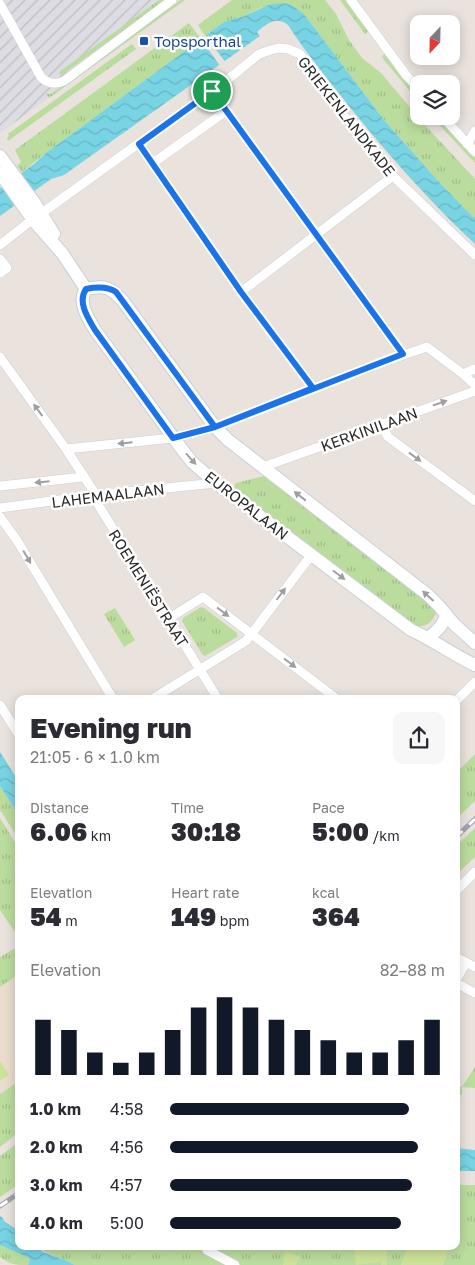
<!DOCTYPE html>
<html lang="en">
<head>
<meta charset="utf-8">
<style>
	:root { --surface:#fff; --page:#f7f7f7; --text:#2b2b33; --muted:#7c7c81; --accent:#111827 }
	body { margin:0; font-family:"Golos Text",sans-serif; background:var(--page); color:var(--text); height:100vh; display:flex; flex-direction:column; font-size:19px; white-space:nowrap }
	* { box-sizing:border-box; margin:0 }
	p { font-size:16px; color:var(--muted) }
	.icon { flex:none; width:28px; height:28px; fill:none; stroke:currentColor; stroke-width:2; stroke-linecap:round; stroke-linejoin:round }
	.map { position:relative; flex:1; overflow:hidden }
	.drawer { position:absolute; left:15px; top:695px; width:445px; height:555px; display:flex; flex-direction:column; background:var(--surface); border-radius:10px; box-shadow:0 2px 12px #0003 }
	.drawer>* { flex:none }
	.needle { width:32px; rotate:202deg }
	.buttons { position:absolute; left:410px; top:15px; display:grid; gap:10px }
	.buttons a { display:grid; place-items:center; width:50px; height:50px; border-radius:10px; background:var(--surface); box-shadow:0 2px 12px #0003; font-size:25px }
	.pin { position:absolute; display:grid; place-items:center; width:42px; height:42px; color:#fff; margin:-21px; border:2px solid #fff; border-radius:50%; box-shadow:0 1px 5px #0007 }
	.round { display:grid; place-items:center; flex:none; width:52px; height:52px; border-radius:10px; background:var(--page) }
	.headline { display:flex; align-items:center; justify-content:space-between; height:85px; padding:0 15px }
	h1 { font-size:28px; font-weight:800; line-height:38px }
	.stats { display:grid; grid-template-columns:repeat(3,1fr); gap:8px; height:85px; padding:5px 15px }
	.stats div { display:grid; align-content:center }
	.stats b { font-size:25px; font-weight:800 }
	.stats small { font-size:14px; font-weight:400 }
	.stats p { font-size:14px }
	.chart { height:140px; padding:10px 15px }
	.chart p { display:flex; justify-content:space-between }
	.chart svg { width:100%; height:90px; margin-top:5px; stroke:var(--accent); stroke-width:6 }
	ul { padding:0 15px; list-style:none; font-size:16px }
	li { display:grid; grid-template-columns:80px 60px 1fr; align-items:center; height:38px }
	li i { height:12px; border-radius:6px; background:var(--accent) }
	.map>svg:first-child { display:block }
</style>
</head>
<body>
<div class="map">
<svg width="475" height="1265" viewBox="0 0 475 1265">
	<defs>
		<pattern id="industrial-furrows" width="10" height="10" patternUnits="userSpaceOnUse" patternTransform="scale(1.25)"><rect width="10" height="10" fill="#dddce3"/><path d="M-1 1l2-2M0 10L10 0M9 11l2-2" fill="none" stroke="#bebdc3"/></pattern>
		<pattern id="grass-tufts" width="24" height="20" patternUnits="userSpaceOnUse" patternTransform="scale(1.25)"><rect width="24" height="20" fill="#badc9d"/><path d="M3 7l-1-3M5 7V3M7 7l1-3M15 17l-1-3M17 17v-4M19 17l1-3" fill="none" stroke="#a0bd87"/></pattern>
		<pattern id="water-waves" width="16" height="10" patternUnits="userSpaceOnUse" patternTransform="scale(1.25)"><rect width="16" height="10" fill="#78d3e3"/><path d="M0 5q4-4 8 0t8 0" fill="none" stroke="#68b5c3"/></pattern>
	</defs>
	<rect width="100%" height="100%" fill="#eae2dc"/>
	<!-- industrial -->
	<path fill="url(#industrial-furrows)" d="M0 0H184L0 133Z"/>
	<!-- education -->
	<path fill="#eaddcd" d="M19 974V1081L0 1094V987Z"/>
	<!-- grass -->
	<path fill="url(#grass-tufts)" d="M159 0H166L63 74 61 75 59 72Z
		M181 0H185L49 98 46 94H51Z
		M232 0H325L336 14 349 40 362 58 381 73 424 124 475 179V219L439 182 384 120 304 14 292 5 284 3 260 8 244 16 224 22 205 36 198 25Z
		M340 0H345L368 31 365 34Z
		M189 23 201 39 46 153 22 172 17 166 21 162 15 150Z
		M132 44 136 49 8 141 7 138 9 136 8 134Z
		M385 54 419 96V102L384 60 382 56Z
		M431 116H436L475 158V163Z
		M264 476 364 551 434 606 436 614C429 626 424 628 411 625L365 591 236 490 234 486 236 483Z
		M201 607 204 608 237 633V637L205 656 202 654 182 621 183 618Z
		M115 608 135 640 124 647 104 614Z
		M475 754V801L456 819V773Z
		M0 786 19 816V840L0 810Z
		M0 818 19 849V938L0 910Z
		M475 828V857L456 875V846Z
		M19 946V974L0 987V957Z
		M475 1067V1088L462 1087V1095H456V1084L462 1087Z
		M19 1081V1132L0 1147V1094Z
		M19 1142V1184L0 1197V1156Z
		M456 1185H475V1265H75C62 1258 48 1255 36 1246H456Z
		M0 1245 29 1258 30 1260 28 1265C14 1265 12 1265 0 1257Z"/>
	<!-- pitch -->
	<path fill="#cce299" d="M0 1061 9 1075 0 1081Z
		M354 1246H386L387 1265H381V1262L356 1265Z
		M408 1246H450L443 1265H401Z
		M285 1251 300 1257 296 1265H283Z"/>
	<!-- water -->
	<path fill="url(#water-waves)" d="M284 3 292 5 304 14 384 120 439 182 475 219V244C429 201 387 153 348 105 328 79 306 53 288 25 277 16 268 23 258 31L257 32 260 36 64 175 51 179 0 216V188L34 164 46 153 224 22 244 16 268 5Z
		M0 752 19 782V816L0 786Z
		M456 1148 475 1150V1171H456Z
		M0 1216 3 1218 4 1221 19 1231V1246H36L43 1252 65 1260 75 1265H28L30 1260 29 1258 0 1245Z"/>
	<!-- pier -->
	<path fill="#eae2dc" d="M205 35 226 63 221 67 200 38Z"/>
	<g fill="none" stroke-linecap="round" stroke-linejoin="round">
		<!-- street casing -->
		<g stroke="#cacfd9" stroke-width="10">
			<path id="street" d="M351 0 406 75 419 89
				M0 4 41 77C48 84 55 85 64 81L172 0
				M212 91 403 355
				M442 116 475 152
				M139 144 241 292 313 388
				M467 144 475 131
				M153 163 226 111
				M0 245 28 223 231 77 259 54 271 50 279 48 288 49 300 54 341 112 393 176 475 255
				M0 259 7 268 0 273
				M241 292 393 176
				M0 357 66 449 96 495 99 506 218 699
				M463 374 475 385
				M381 424 388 437 475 501
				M66 449 173 438 215 427 313 388 403 355 427 347 463 374 475 369
				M263 467 475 391
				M0 486 83 477
				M0 508 96 495 216 483
				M0 517 16 539 113 699
				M168 619 203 597 337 699
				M152 699 246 641 306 562 313 555
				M456 701 475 682
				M0 705 19 735
				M456 891 475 872
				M456 957 475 967
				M456 980 466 963
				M456 983 475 993
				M207 1250 235 1265"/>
		</g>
		<!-- secondary casing -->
		<g stroke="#cacfd9" stroke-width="14">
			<path id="secondary" d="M0 156 34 202 54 234
				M0 173 33 220 62 253 86 289
				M86 289C77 302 88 318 95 330L181 448 192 462 216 483 411 630C434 640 453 655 475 665
				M86 289C105 285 110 287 123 301L215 427 228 440 263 467 428 595 439 606 455 625 475 643
				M428 638C436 632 445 624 446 614"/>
		</g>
		<!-- street -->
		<use href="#street" stroke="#fff" stroke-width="9"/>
		<!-- secondary -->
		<use href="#secondary" stroke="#fff" stroke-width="12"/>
		<!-- rail casing -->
		<g stroke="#9fa4b1" stroke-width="5">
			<path id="rail" d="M456 837 475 819
				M0 1206 19 1193"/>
		</g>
		<!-- rail -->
		<use href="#rail" stroke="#fff" stroke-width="3" stroke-dasharray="9" stroke-linecap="butt"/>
	</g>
	<!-- one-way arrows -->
	<defs><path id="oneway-solid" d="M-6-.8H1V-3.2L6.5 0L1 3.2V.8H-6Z" transform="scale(1.25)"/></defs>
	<g fill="#9f9f9f">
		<use href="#oneway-solid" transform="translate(440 403) rotate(-19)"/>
		<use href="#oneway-solid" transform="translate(38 410) rotate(-126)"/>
		<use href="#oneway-solid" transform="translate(125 443) rotate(174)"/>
		<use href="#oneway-solid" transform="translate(415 457) rotate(36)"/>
		<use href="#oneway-solid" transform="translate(191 459) rotate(48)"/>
		<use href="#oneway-solid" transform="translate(42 482) rotate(174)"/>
		<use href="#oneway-solid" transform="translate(300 496) rotate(-142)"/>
		<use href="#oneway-solid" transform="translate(27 557) rotate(59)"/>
		<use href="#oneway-solid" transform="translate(339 575) rotate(37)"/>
		<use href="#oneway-solid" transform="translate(281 594) rotate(-53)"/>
		<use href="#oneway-solid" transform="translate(428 596) rotate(-138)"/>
		<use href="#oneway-solid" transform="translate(223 612) rotate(37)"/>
		<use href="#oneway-solid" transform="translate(290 663) rotate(37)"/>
	</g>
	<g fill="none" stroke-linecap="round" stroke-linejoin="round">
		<!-- route casing -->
		<g stroke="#fff" stroke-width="10">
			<path id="route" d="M212 91 139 144 241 292 313 388 215 427 173 438 95 330C88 318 77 302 86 289 96 287 107 286 116 292L215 427 403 354 212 91"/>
		</g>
		<!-- route -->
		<use href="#route" stroke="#1a73e8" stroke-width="6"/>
	</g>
	<!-- markers -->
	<rect fill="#1a4fb4" stroke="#fff" stroke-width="2" x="139" y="36" width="10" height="10" rx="2.5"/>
	<g text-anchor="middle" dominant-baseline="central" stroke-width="5" stroke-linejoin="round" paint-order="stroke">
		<!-- transit labels -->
		<g font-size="15" fill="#164399" stroke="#fff" text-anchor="start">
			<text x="154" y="41">Topsporthal</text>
		</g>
		<!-- street labels -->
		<g font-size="15" fill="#292929" stroke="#fff">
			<text transform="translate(347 116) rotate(52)">GRIEKENLANDKADE</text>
			<text transform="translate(369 429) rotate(-20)">KERKINILAAN</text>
			<text transform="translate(108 495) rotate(-7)">LAHEMAALAAN</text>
			<text transform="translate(247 505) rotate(38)">EUROPALAAN</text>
			<text transform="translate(149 588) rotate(58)">ROEMENIËSTRAAT</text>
		</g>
	</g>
</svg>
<div class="buttons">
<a><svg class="needle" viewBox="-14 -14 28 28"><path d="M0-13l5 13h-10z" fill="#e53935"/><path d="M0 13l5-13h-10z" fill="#7c7c81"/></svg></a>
<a><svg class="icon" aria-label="layers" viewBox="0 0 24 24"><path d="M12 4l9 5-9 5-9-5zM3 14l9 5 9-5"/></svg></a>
</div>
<div class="pin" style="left:212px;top:91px;background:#1e9e55"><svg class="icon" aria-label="arrive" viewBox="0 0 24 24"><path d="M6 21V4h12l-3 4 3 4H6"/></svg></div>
<section class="drawer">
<div class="headline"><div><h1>Evening run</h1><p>21:05 · 6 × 1.0 km</p></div><a class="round"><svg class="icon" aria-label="share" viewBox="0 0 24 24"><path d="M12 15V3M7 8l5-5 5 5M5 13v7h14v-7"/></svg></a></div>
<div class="stats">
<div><p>Distance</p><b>6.06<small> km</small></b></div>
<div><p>Time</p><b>30:18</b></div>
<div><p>Pace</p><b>5:00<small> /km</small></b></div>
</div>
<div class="stats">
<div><p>Elevation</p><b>54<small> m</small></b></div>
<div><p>Heart rate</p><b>149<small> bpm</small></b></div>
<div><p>kcal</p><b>364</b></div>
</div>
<div class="chart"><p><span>Elevation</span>82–88 m</p>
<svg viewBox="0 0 160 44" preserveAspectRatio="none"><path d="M5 44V17M15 44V22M25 44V33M35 44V38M45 44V33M55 44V22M65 44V11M75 44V6M85 44V11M95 44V17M105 44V22M115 44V27M125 44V33M135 44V33M145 44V27M155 44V17"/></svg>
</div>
<ul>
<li><b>1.0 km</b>4:58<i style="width:87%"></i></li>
<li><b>2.0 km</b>4:56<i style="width:90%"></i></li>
<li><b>3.0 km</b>4:57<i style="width:88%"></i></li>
<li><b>4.0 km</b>5:00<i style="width:84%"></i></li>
</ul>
</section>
</div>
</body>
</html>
